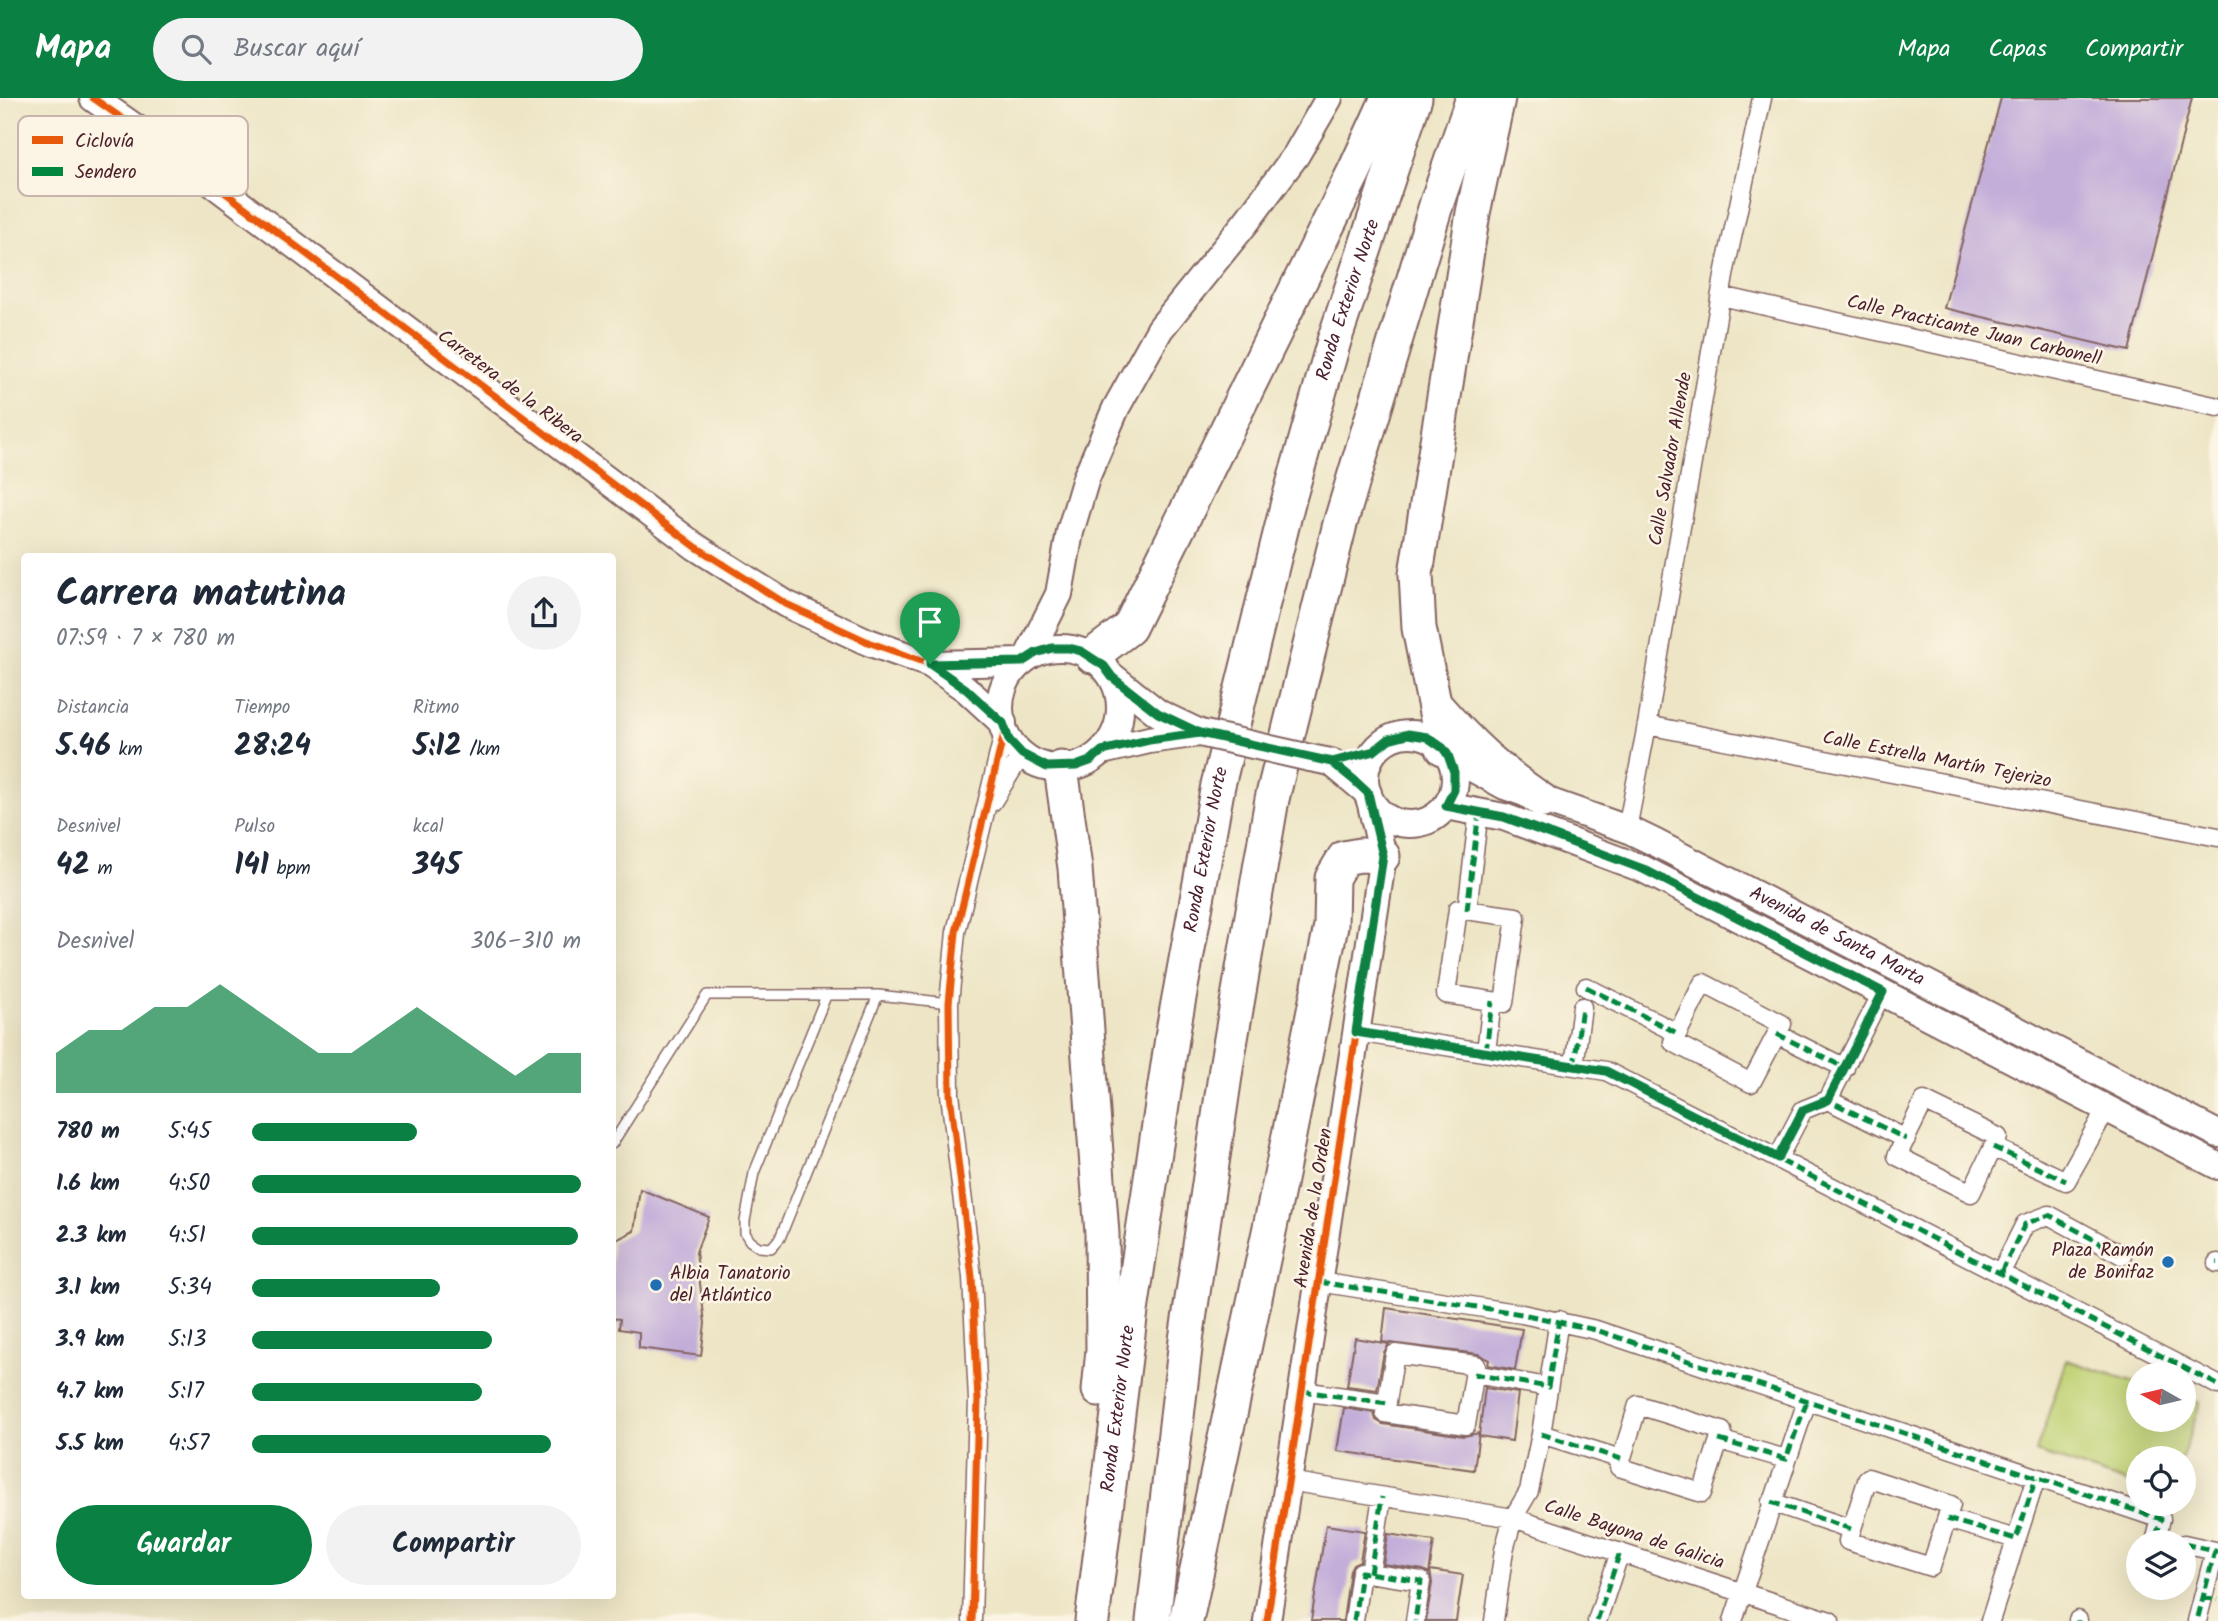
<!DOCTYPE html>
<html lang="es">
<head>
<meta charset="utf-8">
<style>
	:root { --surface:#fff; --page:#f2f2f3; --text:#1f2937; --muted:#747a83; --accent:#0b8043 }
	body { margin:0; font-family:Kalam,sans-serif; background:var(--page); color:var(--text); height:100vh; display:flex; flex-direction:column; font-size:26px; white-space:nowrap }
	* { box-sizing:border-box; margin:0 }
	p { font-size:23px; color:var(--muted) }
	.icon { flex:none; width:38px; height:38px; fill:none; stroke:currentColor; stroke-width:2; stroke-linecap:round; stroke-linejoin:round }
	.map { position:relative; flex:1; overflow:hidden }
	.side { position:absolute; left:21px; top:455px; width:595px; height:1046px; display:flex; flex-direction:column; background:var(--surface); border-radius:7px; box-shadow:0 7px 28px #0002 }
	.side>* { flex:none }
	.needle { width:46px; rotate:278deg }
	.buttons { position:absolute; left:2126px; top:1264px; display:grid; gap:14px }
	.buttons a { display:grid; place-items:center; width:70px; height:70px; border-radius:50%; background:var(--surface); box-shadow:0 7px 28px #0002; font-size:35px }
	.pin { position:absolute; display:grid; place-items:center; width:60px; height:60px; color:#fff; margin:-72px -30px; border-radius:50% 50% 50% 0; rotate:-45deg; box-shadow:0 0 7px #0007 }
	.pin .icon { rotate:45deg }
	.round { display:grid; place-items:center; flex:none; width:74px; height:74px; border-radius:37px; background:var(--page) }
	.summary { display:flex; align-items:center; justify-content:space-between; height:119px; padding:0 35px }
	h1 { font-size:38px; font-weight:700; line-height:52px }
	.metrics { display:grid; grid-template-columns:repeat(3,1fr); gap:10px; height:119px; padding:7px 35px }
	.metrics div { display:grid; align-content:center }
	.metrics b { font-size:30px; font-weight:700 }
	.metrics small { font-size:19px; font-weight:400 }
	.metrics p { font-size:19px }
	.chart { height:196px; padding:14px 35px }
	.chart p { display:flex; justify-content:space-between }
	.chart svg { width:100%; height:126px; margin-top:7px; fill:var(--accent); opacity:.7 }
	.action { display:flex; gap:14px; margin-top:auto; padding:14px 35px }
	.action a { flex:1; height:80px; border-radius:42px; background:var(--accent); color:#fff; font-size:28px; font-weight:700; line-height:80px; text-align:center }
	.action a+a { background:var(--page); color:var(--text) }
	ul { padding:0 35px; list-style:none; font-size:23px }
	li { display:grid; grid-template-columns:112px 84px 1fr; align-items:center; height:52px }
	li i { height:18px; border-radius:9px; background:var(--accent) }
	header { display:flex; align-items:center; gap:42px; box-sizing:border-box; height:98px; padding:0 35px; background:var(--accent); color:#fff }
	header strong { font-size:33px }
	nav { display:flex; gap:38px; margin-inline-start:auto; font-size:24px }
	.search { width:490px; height:63px; background:var(--page); display:flex; align-items:center; gap:18px; box-sizing:border-box; padding:0 24px; border-radius:38px; color:var(--muted); font-size:26px }
	.map>svg:first-child { display:block }
</style>
</head>
<body>
<header>
<strong>Mapa</strong>
<div class="search"><svg class="icon" aria-label="search" viewBox="0 0 24 24"><circle cx="10" cy="10" r="6"/><path d="M15 15l6 6"/></svg>Buscar aquí</div>
<nav><a>Mapa</a><a>Capas</a><a>Compartir</a></nav>
</header>
<div class="map">
<svg width="2218" height="1523" viewBox="0 0 2218 1523">
	<rect width="100%" height="100%" fill="#fcf5e5"/>
	<filter id="ink" filterUnits="userSpaceOnUse"><feTurbulence type="fractalNoise" baseFrequency=".0143" numOctaves="2"/><feDisplacementMap in="SourceGraphic" scale="14" xChannelSelector="R" yChannelSelector="G"/><feConvolveMatrix kernelMatrix="1 2 1 2 8 2 1 2 1" color-interpolation-filters="sRGB"/></filter>
	<filter id="wash" filterUnits="userSpaceOnUse"><feTurbulence type="fractalNoise" baseFrequency=".00686" numOctaves="4" result="noise"/><feDisplacementMap in="SourceGraphic" scale="28" xChannelSelector="R" yChannelSelector="G"/><feGaussianBlur stdDeviation="1.57" result="paint"/><feColorMatrix in="noise" values="0 0 0 0 0 0 0 0 0 0 0 0 0 0 0 0 0 1.4 0 .05"/><feComposite in="paint" operator="in"/></filter>
	<g filter="url(#wash)">
		<rect width="100%" height="100%" fill="#ede5c5"/>
		<!-- green -->
		<path fill="#bfd275" stroke="#847850" stroke-width="2" d="M2066 1262 2138 1285V1321H2184V1300L2200 1305 2182 1360H2138V1388L2036 1354Z"/>
		<g id="blocks">
			<!-- building -->
			<path fill="#c3aed9" d="M2001 0H2192L2129 253 1944 210Z
				M640 1091 709 1119 696 1154 705 1225 701 1258 639 1250V1234L619 1231 620 1221 612 1220V1144L634 1133Z
				M1386 1210 1522 1231 1515 1272 1488 1267 1489 1262 1478 1256 1382 1244Z
				M1355 1240 1389 1246 1384 1254 1377 1292 1347 1288Z
				M1485 1290 1518 1295 1512 1343 1479 1338Z
				M1344 1310 1374 1315 1376 1322 1383 1326 1464 1338 1479 1335 1474 1372 1337 1353Z
				M1326 1427 1365 1433 1360 1463 1353 1466 1350 1472 1343 1523H1311Z
				M1388 1436 1434 1443 1429 1475 1423 1472 1383 1466Z
				M1430 1472 1463 1477 1456 1523H1426L1432 1485Z"/>
		</g>
	</g>
	<g filter="url(#ink)">
		<use href="#blocks" fill-opacity="0" stroke="#836461" stroke-width="2"/>
		<g fill="none" stroke-linecap="round" stroke-linejoin="round">
			<!-- lane casing -->
			<g stroke="#836461" stroke-width="12">
				<path id="lane" d="M826 898 754 1075 745 1123V1135L750 1143 759 1149 771 1150 780 1140 878 897
					M612 1046 707 897H878L949 905"/>
			</g>
			<!-- street casing -->
			<g stroke="#836461" stroke-width="21">
				<path id="street" d="M1721 198 2218 309
					M1647 627 2218 739
					M992 704 1022 656
					M1627 731 1647 627 1725 172 1762 0
					M1458 811 1516 819 1504 905 1446 896Z
					M1467 812 1479 713
					M1703 885 1782 926 1751 985 1673 944Z
					M1586 889 1677 935
					M1356 934 1606 973 2218 1287
					M1777 936 1845 970
					M1486 954 1492 903
					M1574 968 1582 909
					M1828 1002 1883 893
					M1828 1002 1906 1041
					M1924 1003 1998 1039 1971 1095 1897 1058Z
					M1993 1049 2066 1083 2107 1010
					M1778 1060 1803 1012 1828 1002
					M2217 1165H2218
					M2001 1174 2025 1126 2049 1117 2122 1157
					M1319 1184 1522 1216 1596 1232 2161 1421 2155 1444
					M1395 1256 1476 1267 1466 1327 1385 1315Z
					M1474 1276 1548 1289
					M1302 1293 1387 1305
					M1638 1307 1722 1333 1702 1395 1619 1369Z
					M1541 1336 1621 1361
					M1719 1342 1786 1361
					M1868 1380 1951 1407 1931 1469 1848 1443Z
					M1288 1383 1513 1420 1830 1523
					M1771 1404 1851 1431
					M1947 1421 2016 1441
					M2184 1446 2215 1453 2197 1523
					M1370 1475 1382 1399
					M972 1523 978 1302 972 1179 950 996 949 905 956 834 1005 631
					M1354 1523 1361 1474 1421 1483 1415 1523
					M1494 1523 1504 1452 1513 1420 1529 1393 1541 1336 1559 1222
					M1597 1523 1620 1454
					M1733 1523 1807 1303
					M1990 1523 2036 1380
					M2078 1523V1522"/>
			</g>
			<!-- secondary casing -->
			<g stroke="#836461" stroke-width="30">
				<g id="secondary">
					<path d="M93 0 183 63 696 449 786 506 868 544 930 566 966 591 1003 625"/>
					<circle cx="1060" cy="610" r="60"/>
					<path d="M1027 560 1059 496 1070 434 1086 380 1116 310 1160 231 1247 123 1296 57 1329 0"/>
					<path d="M930 566 1022 564"/>
					<path d="M1113 579 1158 615 1200 635"/>
					<circle cx="1410" cy="681" r="45"/>
					<path d="M1102 653 1149 642 1200 635"/>
					<path id="s1" d="M1448 657 1505 688 1627 731 1656 745 2218 1036"/>
					<path d="M1310 660 1331 664 1368 695"/>
					<path d="M1446 708 1504 719 1643 771 2218 1068"/>
					<path d="M1267 1523 1383 758 1370 702"/>
				</g>
			</g>
			<!-- highway casing -->
			<g stroke="#836461" stroke-width="37">
				<g id="highway">
					<path d="M1092 558 1129 530 1355 72 1388 0"/>
					<path d="M1436 608C1472 649 1498 672 1543 703"/>
					<path d="M1443 650 1419 530 1416 476 1473 115 1498 0"/>
					<path d="M1061 670 1075 770 1102 1136 1103 1252 1099 1292"/>
					<path id="s2" d="M1092 1523 1130 1220 1174 927 1218 687 1287 408 1334 243 1415 0"/>
					<path d="M1153 1523 1186 1242 1227 964 1272 701 1340 426 1437 104 1473 0"/>
					<path d="M1186 1523 1279 1087 1331 828 1332 780 1344 760 1360 757 1383 758"/>
				</g>
			</g>
			<!-- lane -->
			<use href="#lane" stroke="#fff" stroke-width="9"/>
			<!-- street -->
			<use href="#street" stroke="#fff" stroke-width="18"/>
			<!-- secondary -->
			<use href="#secondary" stroke="#fff" stroke-width="26"/>
			<!-- highway -->
			<use href="#highway" stroke="#fff" stroke-width="33"/>
			<!-- secondary-bridge casing -->
			<g stroke="#836461" stroke-width="30" stroke-linecap="butt">
				<path id="secondary-bridge" d="M1200 635 1310 660"/>
			</g>
			<!-- secondary-bridge -->
			<use href="#secondary-bridge" stroke="#fff" stroke-width="26"/>
			<!-- quiet -->
			<path stroke="#00873e" stroke-width="5" stroke-dasharray="10 5" stroke-linecap="butt" d="M1467 812 1479 713
				M1586 889 1677 935
				M1356 934 1606 973 2218 1287
				M1777 936 1845 970
				M1486 954 1492 903
				M1574 968 1582 909
				M1993 1049 2066 1083
				M1778 1060 1803 1012 1828 1002 1906 1041
				M2217 1165H2218
				M2001 1174 2025 1126 2049 1117 2122 1157
				M1319 1184 1522 1216 1596 1232 2161 1421 2155 1444
				M1474 1276 1548 1289 1559 1222
				M1302 1293 1387 1305
				M1541 1336 1621 1361
				M1719 1342 1786 1361 1807 1303
				M1771 1404 1851 1431
				M1947 1421 2016 1441 2036 1380
				M2156 1440 2174 1444
				M2184 1446 2215 1453 2197 1523
				M1370 1475 1382 1399
				M2203 1499 2218 1502
				M1354 1523 1361 1474 1421 1483 1415 1523
				M1597 1523 1620 1454
				M2078 1523V1522"/>
			<!-- cycleway casing -->
			<g stroke="#fcf5e5" stroke-width="11">
				<path id="cycleway" d="M93 0 183 63 696 449 786 506 868 544 930 566 966 591 1003 625
					M972 1523 978 1302 972 1179 950 996 949 905 956 834 1005 631
					M1267 1523 1383 758 1370 702"/>
			</g>
			<!-- cycleway -->
			<use href="#cycleway" stroke="#e8590c" stroke-width="7"/>
		</g>
	</g>
	<g fill="none" stroke-linecap="round" stroke-linejoin="round" filter="url(#ink)">
		<!-- route casing -->
		<g stroke="#fff" stroke-width="14">
			<path id="route" d="M930 566 1022 564 1036 555 1052 550H1069L1081 553 1104 568 1112 579 1158 615 1200 635 1332 664 1354 682 1368 695 1383 758 1356 934 1606 973 1778 1060 1803 1012 1828 1002 1883 894 1643 771 1504 719 1446 708 1454 692V674L1448 657 1443 650 1427 639 1408 636 1389 641 1374 653 1332 664 1200 635 1149 642 1102 653 1090 663 1076 668 1047 669 1022 656 1009 642 1003 625 966 591 930 566"/>
		</g>
		<!-- route -->
		<use href="#route" stroke="#0b8043" stroke-width="9"/>
	</g>
	<!-- markers -->
	<g fill="#1f6fb2" stroke="#fcf5e5" stroke-width="2.5">
		<circle cx="2168" cy="1164" r="7"/>
		<circle cx="656" cy="1187" r="7"/>
	</g>
	<g text-anchor="middle" dominant-baseline="central" stroke-width="5" stroke-linejoin="round" paint-order="stroke">
		<!-- street labels -->
		<g font-size="19" fill="#4a1f2b" stroke="#fcf5e5">
			<text stroke="none"><textPath href="#s2" startOffset="1348">Ronda Exterior Norte</textPath></text>
			<text transform="translate(1974 233) rotate(13)">Calle Practicante Juan Carbonell</text>
			<text transform="translate(510 289) rotate(37)">Carretera de la Ribera</text>
			<text transform="translate(1671 361) rotate(-80)">Calle Salvador Allende</text>
			<text transform="translate(1937 662) rotate(11)">Calle Estrella Martín Tejerizo</text>
			<text stroke="none"><textPath href="#s2" startOffset="780">Ronda Exterior Norte</textPath></text>
			<text stroke="none"><textPath href="#s1" startOffset="430">Avenida de Santa Marta</textPath></text>
			<text transform="translate(1314 1110) rotate(-81)">Avenida de la Orden</text>
			<text stroke="none"><textPath href="#s2" startOffset="214">Ronda Exterior Norte</textPath></text>
			<text transform="translate(1634 1437) rotate(18)">Calle Bayona de Galicia</text>
		</g>
		<!-- poi labels -->
		<g font-size="19" fill="#4a1f2b" stroke="#fcf5e5" text-anchor="end">
			<text x="2154" y="1153">Plaza Ramón<tspan x="2154" dy="22">de Bonifaz</tspan></text>
			<text x="670" y="1176" text-anchor="start">Albia Tanatorio<tspan x="670" dy="22">del Atlántico</tspan></text>
		</g>
	</g>
	<!-- legend -->
	<rect x="18" y="18" width="230" height="80" rx="10" fill="#fcf5e5" stroke="#c7b5ad" stroke-width="2"/>
	<rect x="32" y="38" width="31" height="8" fill="#e8590c"/>
	<rect x="32" y="69" width="31" height="9" fill="#00873e"/>
	<g font-size="19" fill="#4a1f2b">
		<text x="75" y="49">Ciclovía</text>
		<text x="75" y="80">Sendero</text>
	</g>
</svg>
<div class="buttons">
<a><svg class="needle" viewBox="-14 -14 28 28"><path d="M0-13l5 13h-10z" fill="#e53935"/><path d="M0 13l5-13h-10z" fill="#747a83"/></svg></a>
<a><svg class="icon" aria-label="locate" viewBox="0 0 24 24"><circle cx="12" cy="12" r="6"/><path d="M12 2v4M12 18v4M2 12h4M18 12h4"/></svg></a>
<a><svg class="icon" aria-label="layers" viewBox="0 0 24 24"><path d="M12 4l9 5-9 5-9-5zM3 14l9 5 9-5"/></svg></a>
</div>
<div class="pin" style="left:930px;top:566px;background:#1e9e55"><svg class="icon" aria-label="arrive" viewBox="0 0 24 24"><path d="M6 21V4h12l-3 4 3 4H6"/></svg></div>
<section class="side">
<div class="summary"><div><h1>Carrera matutina</h1><p>07:59 · 7 × 780 m</p></div><a class="round"><svg class="icon" aria-label="share" viewBox="0 0 24 24"><path d="M12 15V3M7 8l5-5 5 5M5 13v7h14v-7"/></svg></a></div>
<div class="metrics">
<div><p>Distancia</p><b>5.46<small> km</small></b></div>
<div><p>Tiempo</p><b>28:24</b></div>
<div><p>Ritmo</p><b>5:12<small> /km</small></b></div>
</div>
<div class="metrics">
<div><p>Desnivel</p><b>42<small> m</small></b></div>
<div><p>Pulso</p><b>141<small> bpm</small></b></div>
<div><p>kcal</p><b>345</b></div>
</div>
<div class="chart"><p><span>Desnivel</span>306–310 m</p>
<svg viewBox="0 0 160 44" preserveAspectRatio="none"><path d="M0 44V30L10 22L20 22L30 14L40 14L50 6L60 14L70 22L80 30L90 30L100 22L110 14L120 22L130 30L140 38L150 30L160 30V44z"/></svg>
</div>
<ul>
<li><b>780 m</b>5:45<i style="width:50%"></i></li>
<li><b>1.6 km</b>4:50<i style="width:100%"></i></li>
<li><b>2.3 km</b>4:51<i style="width:99%"></i></li>
<li><b>3.1 km</b>5:34<i style="width:57%"></i></li>
<li><b>3.9 km</b>5:13<i style="width:73%"></i></li>
<li><b>4.7 km</b>5:17<i style="width:70%"></i></li>
<li><b>5.5 km</b>4:57<i style="width:91%"></i></li>
</ul>
<div class="action"><a>Guardar</a><a>Compartir</a></div>
</section>
</div>
</body>
</html>
